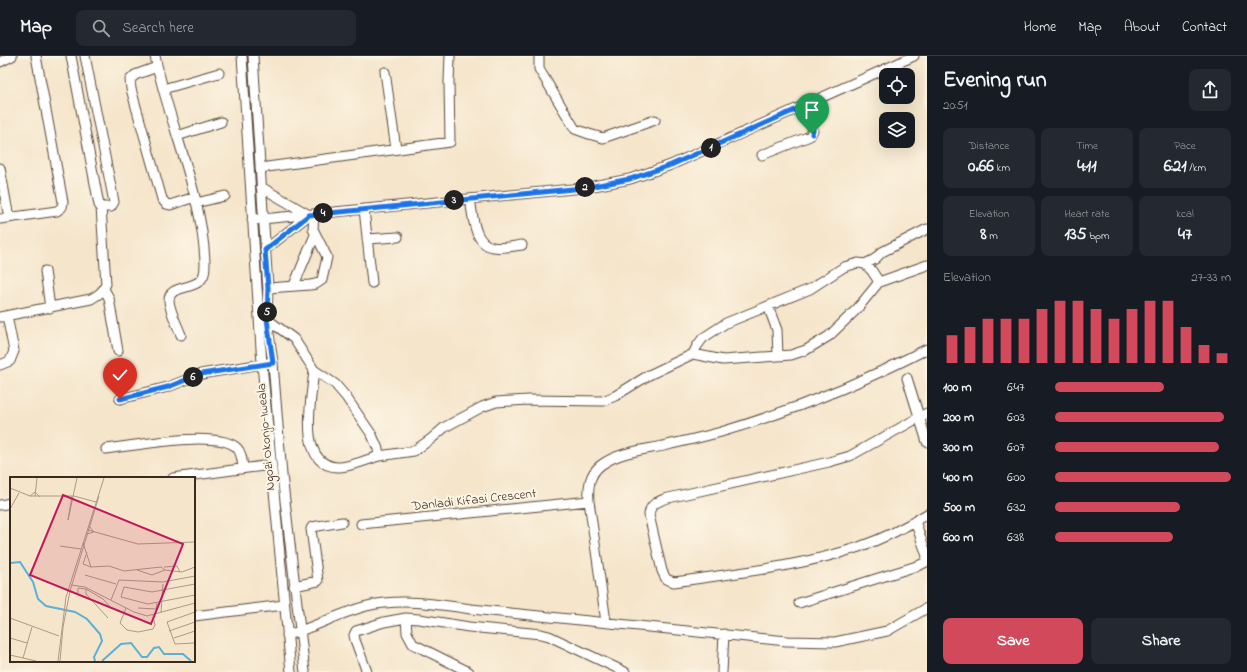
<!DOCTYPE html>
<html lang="en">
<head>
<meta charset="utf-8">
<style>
	:root { --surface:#171b24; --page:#242831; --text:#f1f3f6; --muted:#9ea1a6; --line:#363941; --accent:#d1495b }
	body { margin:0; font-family:"Indie Flower",sans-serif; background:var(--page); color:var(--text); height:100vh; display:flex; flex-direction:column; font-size:15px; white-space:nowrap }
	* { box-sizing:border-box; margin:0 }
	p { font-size:13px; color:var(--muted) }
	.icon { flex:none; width:22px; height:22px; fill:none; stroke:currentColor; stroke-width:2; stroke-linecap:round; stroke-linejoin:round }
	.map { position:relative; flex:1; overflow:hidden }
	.sheet { display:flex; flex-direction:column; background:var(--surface); width:320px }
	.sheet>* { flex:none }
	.buttons { position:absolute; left:879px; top:12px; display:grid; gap:8px }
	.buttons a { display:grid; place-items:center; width:36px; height:36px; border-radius:8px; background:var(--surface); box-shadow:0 4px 16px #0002; font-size:20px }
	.pin { position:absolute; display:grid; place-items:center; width:34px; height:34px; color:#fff; margin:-41px -17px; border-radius:50% 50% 50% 0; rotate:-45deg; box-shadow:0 0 4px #0007 }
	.pin .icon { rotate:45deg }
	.km { position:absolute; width:20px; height:20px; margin:-10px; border-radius:50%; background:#222; color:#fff; font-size:11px; line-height:20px; text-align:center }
	.round { display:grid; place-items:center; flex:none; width:42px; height:42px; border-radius:8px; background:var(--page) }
	.headline { display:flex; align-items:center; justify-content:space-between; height:68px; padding:0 16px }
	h1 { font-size:22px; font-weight:700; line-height:30px }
	.figures { display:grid; grid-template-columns:repeat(3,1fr); gap:6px; height:68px; padding:4px 16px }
	.figures div { display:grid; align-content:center; border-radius:8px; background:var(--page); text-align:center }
	.figures b { font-size:17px; font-weight:700 }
	.figures small { font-size:11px; font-weight:400 }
	.figures p { font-size:11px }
	.chart { height:112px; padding:8px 16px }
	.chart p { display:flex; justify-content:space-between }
	.chart svg { width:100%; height:72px; margin-top:4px; stroke:var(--accent); stroke-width:6 }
	.primary-button { display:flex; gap:8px; margin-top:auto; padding:8px 16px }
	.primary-button a { flex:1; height:46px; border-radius:8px; background:var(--accent); color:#fff; font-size:16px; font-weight:700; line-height:46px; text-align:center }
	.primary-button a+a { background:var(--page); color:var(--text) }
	ul { padding:0 16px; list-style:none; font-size:13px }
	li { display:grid; grid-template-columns:64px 48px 1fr; align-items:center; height:30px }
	li i { height:10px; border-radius:5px; background:var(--accent) }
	header { display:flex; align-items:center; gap:24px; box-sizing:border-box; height:56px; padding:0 20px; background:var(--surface); border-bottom:1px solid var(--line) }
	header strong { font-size:19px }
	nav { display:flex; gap:22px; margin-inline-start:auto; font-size:14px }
	.search { width:280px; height:36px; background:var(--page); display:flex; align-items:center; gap:10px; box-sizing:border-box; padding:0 14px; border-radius:8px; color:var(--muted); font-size:15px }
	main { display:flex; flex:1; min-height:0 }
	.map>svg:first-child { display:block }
</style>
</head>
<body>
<header>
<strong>Map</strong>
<div class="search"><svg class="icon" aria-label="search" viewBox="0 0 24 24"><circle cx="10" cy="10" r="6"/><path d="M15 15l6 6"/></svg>Search here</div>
<nav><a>Home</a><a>Map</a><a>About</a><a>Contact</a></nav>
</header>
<main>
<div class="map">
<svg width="927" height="616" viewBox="0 0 927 616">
	<rect width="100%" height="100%" fill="#fcf5e5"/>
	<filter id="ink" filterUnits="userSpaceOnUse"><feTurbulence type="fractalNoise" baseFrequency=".025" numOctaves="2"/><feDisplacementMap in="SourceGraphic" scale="8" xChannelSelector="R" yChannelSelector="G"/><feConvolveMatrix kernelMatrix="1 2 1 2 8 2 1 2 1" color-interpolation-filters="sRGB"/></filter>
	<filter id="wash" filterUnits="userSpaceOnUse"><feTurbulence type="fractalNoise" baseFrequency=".012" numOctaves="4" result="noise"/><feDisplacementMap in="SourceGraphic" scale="16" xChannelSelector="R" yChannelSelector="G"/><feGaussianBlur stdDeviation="0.9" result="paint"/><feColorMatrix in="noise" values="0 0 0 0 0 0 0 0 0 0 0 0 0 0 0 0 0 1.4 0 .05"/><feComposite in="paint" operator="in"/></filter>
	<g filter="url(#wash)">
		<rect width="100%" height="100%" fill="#f5e5cb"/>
	</g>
	<g filter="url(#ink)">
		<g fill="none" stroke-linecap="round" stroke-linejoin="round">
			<!-- minor casing -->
			<g stroke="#574638" stroke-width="11">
				<path id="minor" d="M85 0 114 146 111 151H101
					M155 0C169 69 202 135 205 206 205 210 205 214 204 218 199 236 168 227 169 245 170 256 177 268 181 279
					M242 0 262 308 291 616
					M253 0 268 232 267 263 273 307 282 419 305 616
					M539 0V13L575 73 589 78 603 82 655 64
					M0 6 12 0
					M157 11 135 19 130 24 131 33 162 143 166 148 170 149 195 141
					M385 16 396 93
					M163 33 219 17
					M177 80 221 66
					M762 99 810 80 813 74 804 50
					M0 112 9 162
					M260 112 450 86 449 26 450 0
					M261 131 309 159 265 194
					M470 143C473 158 473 188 493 191 500 193 514 190 522 189
					M196 147 225 140
					M364 153 372 227
					M0 163 57 155 62 151 63 146 36 0
					M252 164 583 132 630 123 671 109 914 0
					M367 183 398 181
					M865 208 875 203 882 196 927 173
					M45 215 50 252
					M294 229 315 179
					M268 232 310 229 316 228 322 224 327 201 313 173 314 158
					M104 233 109 242 118 295
					M768 250 777 274 778 300
					M0 261 91 243C98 239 103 236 106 228L101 151 99 149 71 0
					M267 263 294 283 314 314 335 328 346 341 372 379 378 393 379 400 414 395 431 383 445 371 482 351 496 346 529 344 603 345 615 340 649 319 693 298 697 290 703 282 726 267 810 233 844 211 858 207 865 208 872 215 879 226
					M693 298 723 304 791 299 806 294 829 280 857 253 879 226 927 209
					M0 309 10 305 14 295 7 260
					M314 314C312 340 296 409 337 411 347 412 369 403 379 400
					M907 322 927 386
					M120 343 168 331 201 318 268 307
					M927 357 850 400 829 406 664 443C655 447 650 449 649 459L662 515 666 523 674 526C736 517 799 511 859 491 882 483 906 471 927 458
					M106 393C132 390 219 373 237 392 242 397 242 405 243 412
					M173 422 271 409
					M0 449 11 447
					M915 465 927 500
					M361 468 589 445
					M294 530 318 525 311 473 312 471 342 466
					M799 547 920 509 926 506 927 500
					M194 560 284 549
					M406 562 407 577 413 588 469 616
					M606 566 589 445C588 431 589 418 601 409 620 395 645 394 668 389 685 385 703 381 721 376 792 355 861 327 927 293
					M287 579C314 572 339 557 367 550 401 542 437 548 471 553L787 585 835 586 887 575 927 552
					M367 616 355 584 354 579 356 575 384 566 406 562 419 563 469 571 541 578 549 580 625 616
					M722 616 724 578"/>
			</g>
			<!-- minor -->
			<use href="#minor" stroke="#fff" stroke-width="9"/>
		</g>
	</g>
	<g fill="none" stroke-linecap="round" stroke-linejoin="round" filter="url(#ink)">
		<!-- route casing -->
		<g stroke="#fff" stroke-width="8">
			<path id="route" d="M120 343 168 331 201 318 273 307 267 263 268 232 265 194 309 159 583 132 630 123 671 109 804 50 813 74 812 78"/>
		</g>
		<!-- route -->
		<use href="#route" stroke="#1a73e8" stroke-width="5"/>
	</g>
	<g text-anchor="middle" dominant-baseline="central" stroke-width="4" stroke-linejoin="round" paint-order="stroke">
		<!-- street labels -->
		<g font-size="13" fill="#3b2a1e" stroke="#fcf5e5">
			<text transform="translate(266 381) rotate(-95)">Ngozi Okonjo-Iweala</text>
			<text transform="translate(474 444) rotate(-6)">Danladi Kifasi Crescent</text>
		</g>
	</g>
	<!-- overview -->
	<g transform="translate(10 421)">
		<rect width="185" height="185" fill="#f5e5cb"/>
		<path fill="none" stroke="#5ab0d6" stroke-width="2" d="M0 86 10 85 23 105 28 122 36 129 65 135 77 142 90 157 92 164 84 180 85 184M92 184 111 167 121 166 132 180H137L144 171 149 170 154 177H173L181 184"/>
		<path fill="none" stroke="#ab9a86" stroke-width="1" d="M0 11 20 19H64L86 25M20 19 25 15 30 20M25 19 27 1M0 32 9 16M58 43 67 1M58 43 62 19M78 53 128 67 185 65M77 57 84 55 79 49M73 66 81 90 99 89 114 94 151 90 155 93M50 69 71 72M77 75 73 87 81 90M154 90 167 89 170 95M127 93 142 98 155 93 172 95 185 90M75 98 106 107M185 107 142 115 114 110 111 120 138 127 185 118M61 108 75 110 124 135 137 139 185 126M76 112V117L98 141M68 118V111L76 112 93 122 102 132M101 123 109 103 153 105 185 99M116 131 110 146 117 153 128 155 143 152 145 148 143 138M128 131 146 132 147 126M185 135 157 145 165 167 185 166M151 136 153 107M0 141 49 159M159 154 185 145M0 161 17 166M164 161 185 154M0 178 26 184M13 181 22 150M48 184 56 120 94 1M50 184 53 150 60 114 89 19"/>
		<path fill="#c2185b" fill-opacity="0.15" stroke="#c2185b" stroke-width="2" d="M53 18 173 67 141 147 20 98Z"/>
		<rect width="185" height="185" fill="none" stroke="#3b2a1e" stroke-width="2"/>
	</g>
</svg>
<div class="buttons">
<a><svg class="icon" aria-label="locate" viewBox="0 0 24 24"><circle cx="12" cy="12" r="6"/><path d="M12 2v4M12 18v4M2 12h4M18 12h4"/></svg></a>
<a><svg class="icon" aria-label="layers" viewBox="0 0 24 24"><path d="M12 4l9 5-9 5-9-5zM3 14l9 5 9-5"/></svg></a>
</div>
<div class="pin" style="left:812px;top:78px;background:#1e9e55"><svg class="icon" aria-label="arrive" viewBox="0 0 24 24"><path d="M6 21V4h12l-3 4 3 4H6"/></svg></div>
<div class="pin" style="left:120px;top:343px;background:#d93025"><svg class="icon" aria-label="check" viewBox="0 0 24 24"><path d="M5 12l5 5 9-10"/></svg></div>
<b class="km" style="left:711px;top:92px">1</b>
<b class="km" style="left:585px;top:131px">2</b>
<b class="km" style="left:454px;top:144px">3</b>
<b class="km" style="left:323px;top:157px">4</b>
<b class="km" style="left:267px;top:256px">5</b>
<b class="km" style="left:193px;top:321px">6</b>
</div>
<section class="sheet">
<div class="headline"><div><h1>Evening run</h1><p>20:51</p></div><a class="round"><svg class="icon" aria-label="share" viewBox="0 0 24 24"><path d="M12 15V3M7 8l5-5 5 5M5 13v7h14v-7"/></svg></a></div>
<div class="figures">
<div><p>Distance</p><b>0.66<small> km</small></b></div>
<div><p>Time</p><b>4:11</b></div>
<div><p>Pace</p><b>6:21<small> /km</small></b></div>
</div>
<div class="figures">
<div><p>Elevation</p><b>8<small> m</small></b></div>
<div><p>Heart rate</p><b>135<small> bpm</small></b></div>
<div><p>kcal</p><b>47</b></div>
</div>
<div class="chart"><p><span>Elevation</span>27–33 m</p>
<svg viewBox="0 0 160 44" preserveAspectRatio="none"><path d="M5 44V27M15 44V22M25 44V17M35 44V17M45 44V17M55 44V11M65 44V6M75 44V6M85 44V11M95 44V17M105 44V11M115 44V6M125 44V6M135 44V22M145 44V33M155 44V38"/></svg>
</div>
<ul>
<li><b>100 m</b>6:47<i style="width:62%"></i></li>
<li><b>200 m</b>6:03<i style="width:96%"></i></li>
<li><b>300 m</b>6:07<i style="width:93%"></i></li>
<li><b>400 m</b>6:00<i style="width:100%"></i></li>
<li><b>500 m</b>6:32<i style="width:71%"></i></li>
<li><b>600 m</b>6:38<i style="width:67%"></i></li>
</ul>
<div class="primary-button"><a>Save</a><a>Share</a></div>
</section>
</main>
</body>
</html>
